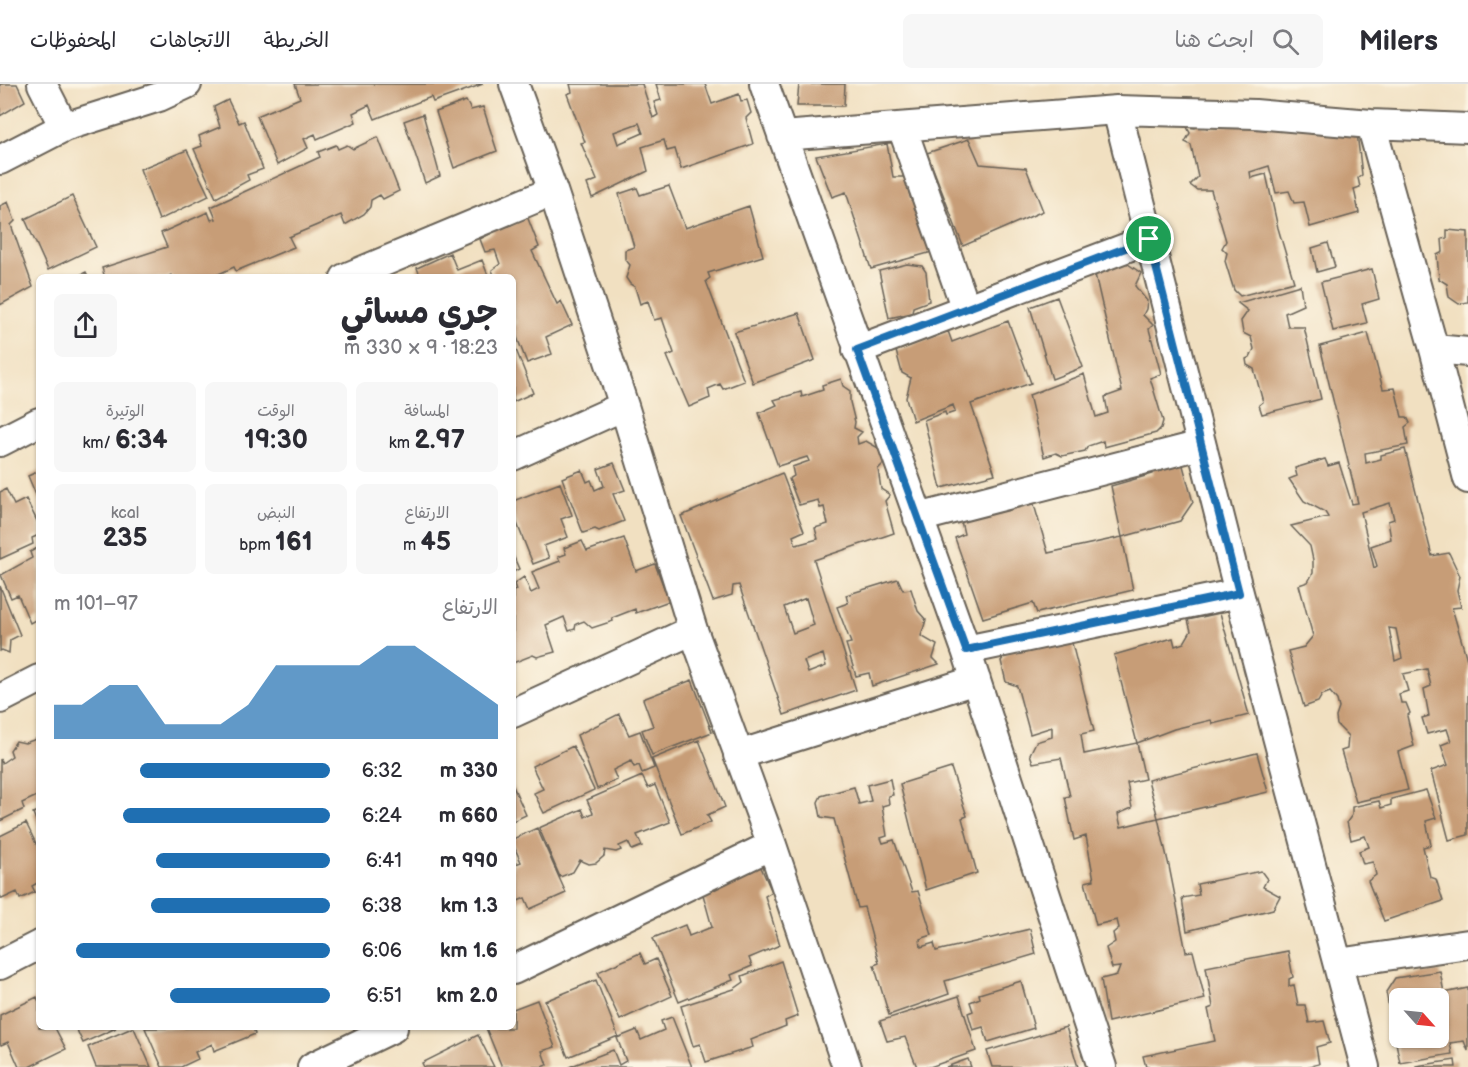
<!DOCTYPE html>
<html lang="ar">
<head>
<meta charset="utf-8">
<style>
	:root { --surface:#fff; --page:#f7f7f7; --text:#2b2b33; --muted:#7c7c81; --line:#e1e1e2; --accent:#1f6fb2 }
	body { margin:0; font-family:"Balsamiq Sans","Playpen Sans Arabic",sans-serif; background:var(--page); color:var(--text); direction:rtl; height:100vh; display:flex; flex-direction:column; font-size:22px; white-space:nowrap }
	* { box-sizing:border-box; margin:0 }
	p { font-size:20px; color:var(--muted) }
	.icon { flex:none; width:33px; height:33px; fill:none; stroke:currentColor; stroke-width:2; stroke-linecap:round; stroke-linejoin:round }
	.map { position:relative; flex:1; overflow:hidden; direction:ltr }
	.sheet { position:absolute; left:36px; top:190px; width:480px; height:756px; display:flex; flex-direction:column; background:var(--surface); border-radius:9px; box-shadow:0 2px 4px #0004; direction:rtl }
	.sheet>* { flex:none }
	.needle { width:39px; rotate:117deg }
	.buttons { position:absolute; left:1389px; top:904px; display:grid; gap:12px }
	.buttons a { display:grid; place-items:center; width:60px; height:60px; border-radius:9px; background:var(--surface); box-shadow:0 2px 4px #0004; font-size:30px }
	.pin { position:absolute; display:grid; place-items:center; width:51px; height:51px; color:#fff; margin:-26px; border:3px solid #fff; border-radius:50%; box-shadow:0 2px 6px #0007 }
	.round { display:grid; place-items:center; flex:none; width:63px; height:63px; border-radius:9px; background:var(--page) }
	.headline { display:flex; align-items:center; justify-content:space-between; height:102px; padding:0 18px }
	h1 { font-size:33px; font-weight:700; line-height:45px }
	.stats { display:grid; grid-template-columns:repeat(3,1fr); gap:9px; height:102px; padding:6px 18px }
	.stats div { display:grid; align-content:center; border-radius:9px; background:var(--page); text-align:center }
	.stats b { font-size:26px; font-weight:700 }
	.stats small { font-size:16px; font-weight:400 }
	.stats p { font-size:16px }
	.chart { height:168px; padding:12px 18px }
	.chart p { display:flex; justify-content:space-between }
	.chart svg { width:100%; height:108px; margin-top:6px; fill:var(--accent); opacity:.7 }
	ul { padding:0 18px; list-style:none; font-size:20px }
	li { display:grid; grid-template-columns:96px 72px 1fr; align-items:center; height:45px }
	li i { height:15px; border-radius:8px; background:var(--accent) }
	header { display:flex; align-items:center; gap:36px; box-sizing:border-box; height:84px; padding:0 30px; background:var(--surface); border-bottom:2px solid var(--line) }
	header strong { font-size:28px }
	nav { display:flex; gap:33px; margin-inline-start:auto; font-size:21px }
	.search { width:420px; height:54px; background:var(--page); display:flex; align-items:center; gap:15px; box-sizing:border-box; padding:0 21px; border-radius:9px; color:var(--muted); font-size:22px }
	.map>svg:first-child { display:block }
</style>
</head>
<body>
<header>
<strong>Milers</strong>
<div class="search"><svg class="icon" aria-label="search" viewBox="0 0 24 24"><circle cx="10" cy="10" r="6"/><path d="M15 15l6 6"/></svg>ابحث هنا</div>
<nav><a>الخريطة</a><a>الاتجاهات</a><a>المحفوظات</a></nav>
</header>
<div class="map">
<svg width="1468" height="983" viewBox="0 0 1468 983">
	<rect width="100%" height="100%" fill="#fcf5e5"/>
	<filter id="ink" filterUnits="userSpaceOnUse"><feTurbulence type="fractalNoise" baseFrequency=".0167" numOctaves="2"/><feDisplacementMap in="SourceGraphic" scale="12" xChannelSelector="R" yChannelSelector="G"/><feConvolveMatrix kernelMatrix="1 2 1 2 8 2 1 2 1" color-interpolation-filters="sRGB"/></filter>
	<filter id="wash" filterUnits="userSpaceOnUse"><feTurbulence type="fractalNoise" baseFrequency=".008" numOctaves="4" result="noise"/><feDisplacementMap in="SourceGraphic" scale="24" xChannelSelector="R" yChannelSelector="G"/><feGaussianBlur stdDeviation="1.35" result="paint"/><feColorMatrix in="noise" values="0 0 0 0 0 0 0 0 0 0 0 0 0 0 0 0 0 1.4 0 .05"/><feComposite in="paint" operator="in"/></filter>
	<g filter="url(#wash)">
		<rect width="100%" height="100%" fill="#f1e0c1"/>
		<g id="blocks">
			<!-- building -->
			<path fill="#c79d77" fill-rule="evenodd" d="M0 0H17L25 17 0 32Z
				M295 0H483L433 18 431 13 375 35 369 21 353 29 356 38 317 55 315 50 304 55 308 64 277 81 257 32 300 14Z
				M570 0H642L653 34 658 31 654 18 661 16 656 0H705L712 20 739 10 741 17 747 16 751 29 746 34 753 60 681 85 675 65 667 67 664 56 642 63 648 87 592 114 587 100 597 96 581 59 585 58 567 10 572 8ZM639 39 643 49 618 60 614 48Z
				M799 0H845L844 22H797Z
				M228 16 239 39 244 37 263 85 247 91 249 96 216 114 194 65 202 62 199 52 220 43 214 23Z
				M466 17 471 26 483 23 497 67 454 84 436 28Z
				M423 30 440 92 425 99 404 37Z
				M1261 35 1357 49 1362 91 1358 94 1360 103 1354 105 1359 129 1310 143 1304 118 1294 119 1289 107 1276 109 1269 82 1250 88 1251 94 1266 90 1278 144 1294 198 1240 212 1234 206 1225 177 1227 169 1222 164 1226 157 1211 106H1197L1190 101 1198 93 1191 61 1185 58 1190 49 1187 43 1195 44 1197 37 1207 44Z
				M378 53 399 107 383 115 380 111 371 116 370 123 364 130 345 141 341 131 289 153 294 163 236 187 234 183 210 194H172L171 191 166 194H105L102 184 167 163 161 149 208 128 211 136 216 135 211 123 320 73 318 68 336 61 338 65 347 61 353 65Z
				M969 55 980 80 1026 84 1043 127 963 162 927 69Z
				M887 60 893 93H905L911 116 917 118 924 150 928 152 932 168 871 185 846 108 832 113 816 72Z
				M187 66 209 112 159 136 140 85Z
				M669 102 685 144 749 122 763 172 708 189 710 194 706 197 744 297 723 305 720 300 708 305 710 314 689 323 667 272 674 269 662 234 654 236 648 217 640 220 635 203 630 200 626 194 630 181 625 175V166L634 163 619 110 637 104 640 111Z
				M72 112 96 163 48 186 25 135Z
				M8 118 15 137 11 141 33 203 0 221V122Z
				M527 132 539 163 532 167 557 220 561 217 572 241 546 253 552 270 527 279 513 243 517 240 513 231V194H495L492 186 500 180 495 166 485 168 480 155 494 148 492 143 504 137 509 142Z
				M1447 146 1468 148V218L1459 220 1449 213 1447 200 1439 195 1437 171 1443 168 1442 155 1447 154Z
				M1328 159 1335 183 1317 188 1312 164Z
				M450 169 457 186 482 176 489 194H421L417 184Z
				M1125 178 1141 189 1135 202 1147 217 1146 225 1143 231 1153 241 1149 245 1161 290 1150 294 1163 337 1161 344 1156 349 1104 363 1103 357 1088 362 1085 367 1062 372 1056 369 1044 373 1029 311 1084 290 1096 333 1108 329 1105 313 1122 307 1094 186Z
				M907 180 922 182 926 188 929 217 913 223 912 229 889 234 879 187Z
				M1372 185 1379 215 1362 220 1367 239 1333 247 1321 198Z
				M86 188 89 194H74Z
				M1300 201 1303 221 1285 229 1288 243H1304L1321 315 1262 330 1259 321 1263 318 1254 285 1247 281 1246 275 1250 273 1254 265 1251 253 1243 249 1241 237 1248 227 1238 219Z
				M1057 213 1083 283 1052 295 1030 223Z
				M799 229 815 276 753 299 734 248Z
				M1008 237 1031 299 971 320 995 390 941 404 924 336 945 328 946 331 955 328 954 324 953 321 913 337 906 314 911 294 902 289 896 267 948 247 952 258Z
				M1368 249 1383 305 1395 304 1402 333H1407L1410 339 1405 343 1408 361 1365 369 1366 379 1381 375V371L1405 365 1432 472 1449 469 1460 492 1457 506 1461 523 1452 524 1468 579V751L1449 756 1431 687 1448 681 1441 661 1451 657 1447 645 1427 650 1422 634 1429 632 1424 605 1431 602 1427 585 1403 590 1408 607 1399 610 1401 619H1406L1410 629 1407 632 1414 662 1398 668 1408 706 1356 718 1341 667 1347 665 1348 652 1337 641 1336 633 1339 624 1337 616 1330 608 1322 611 1318 618 1304 623 1288 567 1304 563 1313 552 1299 501 1308 498 1313 489V476L1310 462 1291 442 1328 433 1325 428 1304 417 1289 395 1297 392 1295 384 1325 375 1328 382 1339 379 1352 420 1358 419 1320 262ZM1390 419 1394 435 1388 437 1391 455 1371 462 1377 482 1374 484 1361 428ZM1389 544 1396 545 1402 574 1395 577Z
				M513 258 533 309 513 318Z
				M841 295 843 302 850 307V318L855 338 854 344 862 348 857 353 858 360 866 357 880 365 884 379 878 385 881 405 890 411 885 417 894 449 814 476 856 606 784 631 739 501 733 502 732 511 713 517 681 432 782 389 804 447 793 452 796 461 818 455 815 444 828 440 824 423 820 424 818 416 799 421 789 395 794 392 792 383 809 377 807 373 778 382 759 329 777 321 774 316 801 308 802 313 823 306 822 301ZM806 514 814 541 793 549 784 523ZM823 570 826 582 808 589 804 577Z
				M1182 378 1193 418 1180 437 1122 453 1111 402 1153 390V383Z
				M614 379 625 406 613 410 624 437 599 447 595 445 583 449 562 394 582 386 587 398 591 396 595 406 604 402 598 385Z
				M39 387V418L28 392Z
				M560 399 572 431 561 435 568 453 544 462 549 474 533 480 513 429V417Z
				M6 405 14 421 26 415 39 441V451L32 454 33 460 0 475V408Z
				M1033 417 1048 469 1122 453 1133 506 1037 529 1033 519 983 534 955 454 964 450 961 437Z
				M624 454 636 487 655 480 669 517 636 529 635 525 612 534 613 537 592 544 584 537 576 540 575 545 569 547 564 533 546 541 555 568 537 573 533 571 513 579V507L516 506 514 500 524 493 531 509 539 505 532 488 560 477 558 473 566 470 564 464 582 457 587 467Z
				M39 463V534L30 539 18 511 11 514 1 491 32 474 30 468Z
				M513 471 519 485 513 488Z
				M898 495 903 506 911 505 918 527 926 536 921 552 937 561 933 574 939 580 872 602 869 589 856 592 846 560 851 559 837 523 848 519 846 511Z
				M0 502 20 551 10 556 9 569 2 566 0 567Z
				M1220 529 1249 631 1213 640 1211 636 1174 645 1137 659 1145 695 1127 699 1132 724 1118 730 1121 743 1158 734 1169 782 1186 868 1193 867 1205 915 1108 938 1101 895 1117 891 1120 883 1112 884 1106 864 1115 858 1113 849 1119 844 1117 836 1096 841 1085 798 1094 796 1086 752 1074 756 1065 713 1070 712 1061 674 1033 679 1030 670 1036 658 1052 653V643L1030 650 1017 602 1006 598 1001 577 1009 566 1071 555 1094 647 1081 650 1084 670 1137 659 1114 571 1173 554 1175 562 1184 559 1191 547 1188 536Z
				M692 596 712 648 652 671 642 646 653 642 643 615Z
				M619 630 629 651 640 647 654 684 642 689 639 681 634 683 631 677 613 686 617 696 597 705 577 651Z
				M39 654V711L22 719 24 725 0 737V675L2 679 12 672 10 666 16 657 25 659Z
				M699 656 725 723 707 731 711 738 682 750 652 675Z
				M573 662 594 706 544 729 534 709 543 705 532 682Z
				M1257 669 1268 708 1158 734 1148 696Z
				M951 684 967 732 962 734 977 789 926 806 900 700Z
				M642 692 648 704 655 701 670 738 637 751 642 762 632 766 628 758 619 762 621 766 616 768 605 766 604 772 596 779 589 780 580 776 573 788 560 793 539 744 582 725 585 733 593 729 587 716Z
				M890 695 893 711 888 712 889 720 882 722 887 752 881 754 883 759 894 756 912 808 918 807 932 851 920 855 921 863 934 859 936 867 1030 845 1036 870 945 897 949 910 889 931 874 881 879 879 864 823 858 824 834 735 821 733 818 718 821 712 854 703 859 720 871 717 867 701Z
				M513 702 526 731 513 737Z
				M1426 706 1436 734 1426 737 1431 761 1423 763 1430 793 1436 795 1443 817 1384 837 1368 797 1376 791 1373 778 1363 780 1359 767 1369 763 1365 752 1351 756 1347 738 1352 731V723L1379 717 1381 724 1391 721V715Z
				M39 727V744L33 729Z
				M26 739 39 766V798L32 802 35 808 20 815 17 808 2 815 0 811V752Z
				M537 744 566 809 530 825 525 814 513 819V781L521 778 513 760V755Z
				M759 779 772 808 765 812 780 861 749 874 752 882 731 891 733 896 679 918 653 854 685 841 689 852 712 843 702 807Z
				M1261 787 1267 795 1263 803 1280 812 1273 825 1187 847 1182 814 1199 811 1197 800Z
				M1288 867 1293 893 1289 895V902L1294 901 1298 921H1305L1309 939 1324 937 1330 959 1316 963 1319 980 1306 983H1146L1143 972 1215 957 1208 925 1213 923 1206 883Z
				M640 869 645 880 656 875 672 912 620 936 598 888Z
				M781 877 798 932 785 937 786 942 751 956 753 963 706 978 700 960 693 962 681 922 734 905 744 898 742 892Z
				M1440 887 1444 909 1468 904V967L1464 957 1450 959 1452 970 1400 979 1386 908 1395 894ZM1400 915H1438V954H1400Z
				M596 896 618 952 568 973 545 917Z
				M1021 897 1034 944 988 958 983 943 973 946 968 929 973 927 970 918 980 914 979 910Z
				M959 912 976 967 930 983H917L905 953 887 957 880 937Z
				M37 913 39 918V944H55L66 965 29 983H19L8 958 1 961 0 959V931Z
				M537 916 555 963 542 967 547 981 541 983H502L486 944H513V925Z
				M672 933 692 983H569L613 966 619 981 626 977 617 954 637 946 641 956 664 946 661 937Z
				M1066 943 1078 983H992L987 967Z
				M76 944H116L83 959Z
				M132 944H134L151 983H96L88 963Z
				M145 944H253L255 950 214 967 212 960 195 968 198 975 181 983H162Z
				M478 951 494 983H424L422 979Z
				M968 975 971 983H946Z
				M1455 976 1456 983H1416V982Z"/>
		</g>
	</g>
	<g filter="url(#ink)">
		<use href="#blocks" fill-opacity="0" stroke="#676156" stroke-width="1.5"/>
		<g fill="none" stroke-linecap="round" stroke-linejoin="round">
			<!-- street casing -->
			<g stroke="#676156" stroke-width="32">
				<path id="street" d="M42 0 64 43
					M514 0 553 107 624 322 693 546 772 761 847 983
					M764 0 966 566 1102 983
					M1117 26 1239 509 1365 983
					M1371 40 1434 265 1468 395
					M902 43 966 225
					M782 52 1117 26 1255 30 1371 40 1468 44
					M0 76 64 43 159 13 187 0
					M345 194 553 107
					M1434 265 1468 268
					M857 266 1149 155
					M0 358 39 338
					M513 372 624 322
					M918 434 1201 361
					M966 566 1239 509
					M0 615 39 595
					M513 629 693 546
					M738 671 976 596
					M1338 879 1468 860
					M0 881 39 861
					M513 886 772 761
					M312 983 393 944"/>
			</g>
			<!-- street -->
			<use href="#street" stroke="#fff" stroke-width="28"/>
		</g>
	</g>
	<g fill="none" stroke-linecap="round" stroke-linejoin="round" filter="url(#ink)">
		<!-- route casing -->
		<g stroke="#fff" stroke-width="12">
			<path id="route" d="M1149 155 1239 509 966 566 857 266Z"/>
		</g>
		<!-- route -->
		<use href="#route" stroke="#1f6fb2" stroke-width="8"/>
	</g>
</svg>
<div class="buttons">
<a><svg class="needle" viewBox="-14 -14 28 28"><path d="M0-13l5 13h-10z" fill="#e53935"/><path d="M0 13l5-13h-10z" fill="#7c7c81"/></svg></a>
</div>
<div class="pin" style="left:1149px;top:155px;background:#1e9e55"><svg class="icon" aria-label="arrive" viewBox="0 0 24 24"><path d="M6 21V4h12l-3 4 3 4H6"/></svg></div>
<section class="sheet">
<div class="headline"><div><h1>جري مسائي</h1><p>18:23 · 9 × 330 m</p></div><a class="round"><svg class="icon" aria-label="share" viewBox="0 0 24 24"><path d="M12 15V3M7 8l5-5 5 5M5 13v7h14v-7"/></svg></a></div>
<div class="stats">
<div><p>المسافة</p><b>2.97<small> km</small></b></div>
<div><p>الوقت</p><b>19:30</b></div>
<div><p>الوتيرة</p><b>6:34<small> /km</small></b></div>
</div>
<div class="stats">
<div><p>الارتفاع</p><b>45<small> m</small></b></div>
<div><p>النبض</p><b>161<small> bpm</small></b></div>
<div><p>kcal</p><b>235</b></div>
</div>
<div class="chart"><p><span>الارتفاع</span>97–101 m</p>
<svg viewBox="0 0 160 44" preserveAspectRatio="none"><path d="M0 44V30L10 30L20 22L30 22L40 38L50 38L60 38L70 30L80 14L90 14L100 14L110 14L120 6L130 6L140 14L150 22L160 30V44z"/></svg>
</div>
<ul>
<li><b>330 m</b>6:32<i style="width:69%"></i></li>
<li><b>660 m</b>6:24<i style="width:75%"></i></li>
<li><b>990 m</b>6:41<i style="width:63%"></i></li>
<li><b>1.3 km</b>6:38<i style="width:65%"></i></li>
<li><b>1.6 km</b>6:06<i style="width:92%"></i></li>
<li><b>2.0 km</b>6:51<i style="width:58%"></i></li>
</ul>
</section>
</div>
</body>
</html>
